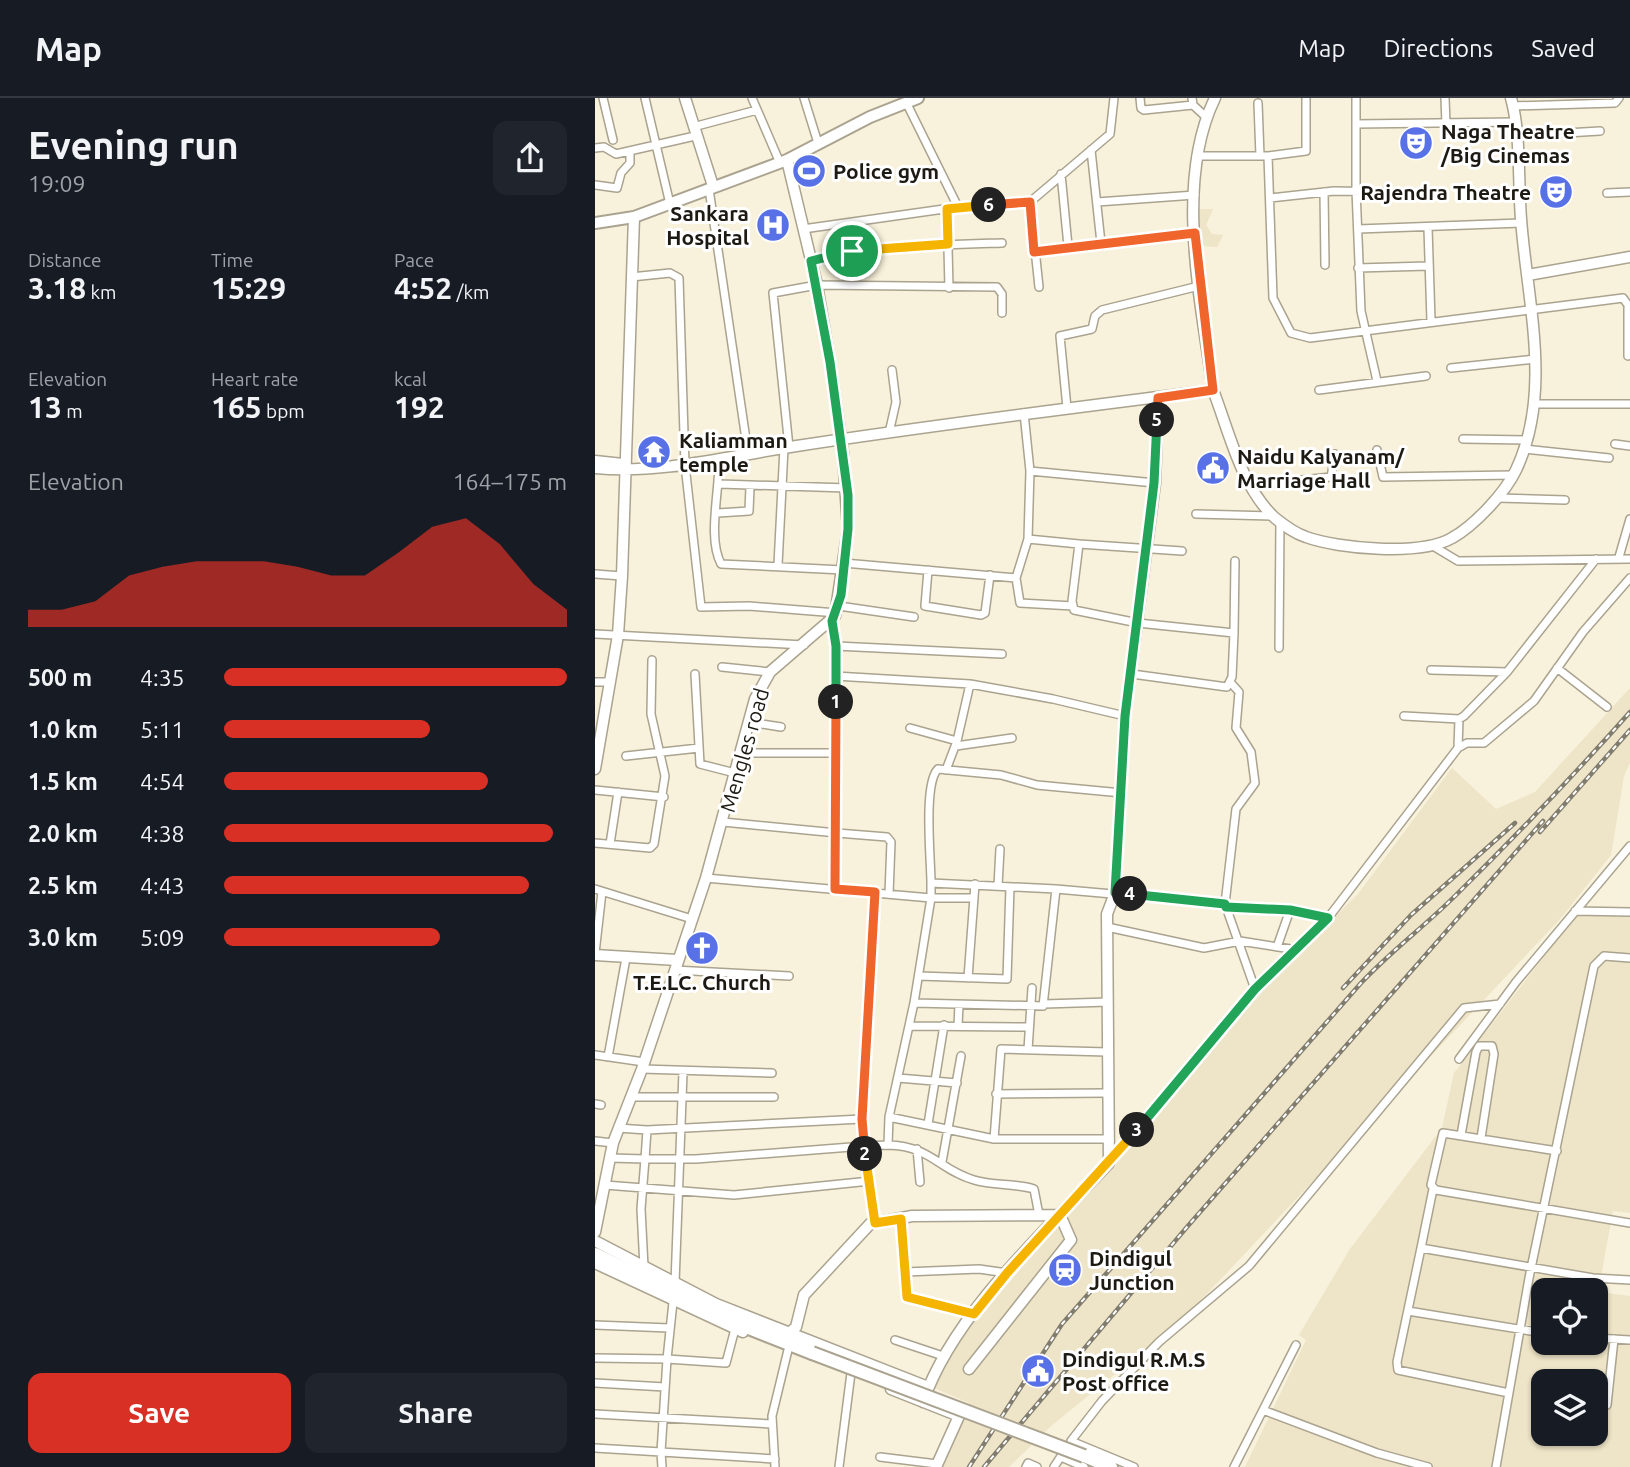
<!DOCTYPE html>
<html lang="en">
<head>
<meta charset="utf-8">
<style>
	:root { --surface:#171b24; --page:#20242c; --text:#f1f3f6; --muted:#9ea1a6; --line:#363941; --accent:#d93025 }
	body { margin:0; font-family:Ubuntu,sans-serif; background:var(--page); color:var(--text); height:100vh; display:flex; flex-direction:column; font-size:26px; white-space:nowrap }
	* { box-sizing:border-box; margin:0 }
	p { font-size:23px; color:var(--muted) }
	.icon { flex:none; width:38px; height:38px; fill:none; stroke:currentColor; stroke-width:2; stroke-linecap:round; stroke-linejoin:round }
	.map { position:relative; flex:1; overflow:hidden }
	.side { display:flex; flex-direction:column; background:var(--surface); width:595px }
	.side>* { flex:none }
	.fabs { position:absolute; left:936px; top:1180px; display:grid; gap:14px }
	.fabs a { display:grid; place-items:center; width:77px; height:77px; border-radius:14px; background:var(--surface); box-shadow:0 2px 5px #0004; font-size:35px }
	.pin { position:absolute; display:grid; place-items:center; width:60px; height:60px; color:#fff; margin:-30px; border:4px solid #fff; border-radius:50%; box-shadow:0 2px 7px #0007 }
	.km { position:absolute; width:35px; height:35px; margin:-18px; border-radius:50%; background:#222; color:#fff; font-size:19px; line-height:35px; text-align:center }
	.round { display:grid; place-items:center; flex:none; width:74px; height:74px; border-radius:14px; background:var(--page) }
	.summary { display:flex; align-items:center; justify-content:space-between; height:119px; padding:0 28px }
	h1 { font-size:38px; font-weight:600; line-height:52px }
	.metrics { display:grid; grid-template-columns:repeat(3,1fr); gap:10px; height:119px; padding:7px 28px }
	.metrics div { display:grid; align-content:center }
	.metrics b { font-size:30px; font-weight:600 }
	.metrics small { font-size:19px; font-weight:400 }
	.metrics p { font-size:19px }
	.chart { height:196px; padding:14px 28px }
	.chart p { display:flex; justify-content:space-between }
	.chart svg { width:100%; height:126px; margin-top:7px; fill:var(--accent); opacity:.7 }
	.cta { display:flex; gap:14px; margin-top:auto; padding:14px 28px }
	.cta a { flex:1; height:80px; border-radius:14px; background:var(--accent); color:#fff; font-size:28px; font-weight:600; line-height:80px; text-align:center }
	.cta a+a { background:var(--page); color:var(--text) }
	ul { padding:0 28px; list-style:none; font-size:23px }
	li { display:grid; grid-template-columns:112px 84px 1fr; align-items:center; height:52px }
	li i { height:18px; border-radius:9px; background:var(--accent) }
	header { display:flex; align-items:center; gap:42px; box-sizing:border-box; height:98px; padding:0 35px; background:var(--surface); border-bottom:2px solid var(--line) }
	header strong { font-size:33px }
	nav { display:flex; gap:38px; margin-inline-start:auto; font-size:24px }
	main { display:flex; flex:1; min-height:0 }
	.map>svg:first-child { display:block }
</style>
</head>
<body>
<header>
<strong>Map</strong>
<nav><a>Map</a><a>Directions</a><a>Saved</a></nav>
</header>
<main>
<section class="side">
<div class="summary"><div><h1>Evening run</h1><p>19:09</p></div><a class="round"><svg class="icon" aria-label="share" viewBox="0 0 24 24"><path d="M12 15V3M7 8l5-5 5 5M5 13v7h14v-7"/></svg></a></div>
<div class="metrics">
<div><p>Distance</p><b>3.18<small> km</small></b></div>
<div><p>Time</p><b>15:29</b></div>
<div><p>Pace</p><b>4:52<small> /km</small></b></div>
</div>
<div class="metrics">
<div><p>Elevation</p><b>13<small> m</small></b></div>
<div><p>Heart rate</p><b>165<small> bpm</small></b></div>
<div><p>kcal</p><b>192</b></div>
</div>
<div class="chart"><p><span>Elevation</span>164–175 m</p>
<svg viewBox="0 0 160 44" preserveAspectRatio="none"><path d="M0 44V38L10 38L20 35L30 26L40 23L50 21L60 21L70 21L80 23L90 26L100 26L110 18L120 9L130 6L140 15L150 29L160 38V44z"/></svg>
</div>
<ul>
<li><b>500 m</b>4:35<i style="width:100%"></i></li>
<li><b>1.0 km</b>5:11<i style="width:60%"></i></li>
<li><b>1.5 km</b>4:54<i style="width:77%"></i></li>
<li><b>2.0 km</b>4:38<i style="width:96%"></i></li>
<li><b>2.5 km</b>4:43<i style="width:89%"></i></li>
<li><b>3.0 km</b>5:09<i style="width:63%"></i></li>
</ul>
<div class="cta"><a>Save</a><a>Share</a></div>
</section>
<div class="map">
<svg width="1035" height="1369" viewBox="0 0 1035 1369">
	<rect width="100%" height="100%" fill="#f8f1db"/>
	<!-- built -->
	<path fill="#eee4c7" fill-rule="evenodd" d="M604 111H618L611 127 617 136 628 137 622 149 604 148Z
		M1035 590V665L1029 678 1016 757 966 820 589 1220 456 1328 414 1369H347L374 1305 337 1289 346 1263 672 886 763 796 857 670 901 711 940 694Z
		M981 817 1035 818V1115L1018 1113 1003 1194 1035 1198V1369H650L711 1242 704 1237 755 1151 847 1030 859 975ZM948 1192H1001V1244H948ZM948 1283H1001V1335H948Z"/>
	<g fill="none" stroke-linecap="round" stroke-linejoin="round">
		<!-- street casing -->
		<g stroke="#aaa38f" stroke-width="10">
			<path id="street" d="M8 0 18 42
				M50 0 75 106
				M157 0 185 65
				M209 0 223 45
				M545 0 546 10 549 12 598 7 597 0
				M761 0V92L766 213 782 283
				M850 0 851 26
				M311 4 363 109
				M663 5 665 58
				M598 7 611 19
				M918 8 1020 5 1024 0
				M761 26 920 24
				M98 29 162 12
				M921 38 1005 33
				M0 50 9 49 21 56 100 38
				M496 52 506 145
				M601 58H673L711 53V0
				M673 58 678 200 696 235 715 240 1028 200 1033 207V258
				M466 76 473 148
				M0 87 22 90 26 75 35 65V53
				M114 91 153 355
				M729 94 730 167
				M1012 95 1035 94
				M675 100 739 93 794 94
				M435 104 444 189
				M502 104 600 97
				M352 111 354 190
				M833 130 836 223
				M208 131 363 109 435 104 515 36 519 0
				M763 131 926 125
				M439 154 600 135
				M216 163C279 148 342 147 407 145
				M763 170 833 168
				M36 179 75 175 84 180 90 367 106 509 154 508 242 515
				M856 270 940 261
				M724 292 831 278
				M938 306H1035
				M472 310 465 238 497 231 500 218 507 212 604 188
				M429 315 435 373
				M294 335 301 304 297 272
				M868 341 931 342
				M1020 346 1035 348
				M194 349 178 195 222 187 402 189 407 196V215
				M929 351 1014 360
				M782 352 788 379 918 377
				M124 360C125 392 112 439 126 466L248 472
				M125 386 252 390
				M657 387 736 379 740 356
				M902 400 970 402
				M123 415 154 413 155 389
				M601 416 678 418
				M484 446 587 453
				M838 448 863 463 1035 461
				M1024 459 1035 421
				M249 465 421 480 433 441
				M183 467 189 350
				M333 472 330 508 386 517 390 515 395 477
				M0 476 27 478
				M421 480 425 505 478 508
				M244 508 319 519
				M639 535 640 463
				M0 536 209 547
				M241 548 407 556
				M684 550 685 423
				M127 569 175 574
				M962 570 1012 609
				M836 572 912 574
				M100 576 105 666 140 675
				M537 576 632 589 637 579 639 535 543 525 479 512 477 503 484 446 433 441 435 373 560 385
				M240 578 375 586 458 601 530 618
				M0 584H16
				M636 585 644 594 641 630 656 654 660 685 641 711 630 806 660 891
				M809 618 864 621 869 618 912 574 1001 461
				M154 624 186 629
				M315 630 362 643
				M361 648 417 640
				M863 650 864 621
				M146 655H242
				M31 658 104 650
				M351 672 362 643 375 586
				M0 692 69 699
				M128 724 242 735 241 548 238 522
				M0 745 55 750 59 746 70 678 56 616 57 562
				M15 746 23 694
				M111 780 336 800V785L461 791 630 806
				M336 785C336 762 328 685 343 671L406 677 442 687 527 695
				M403 788 405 751
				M0 791 97 821
				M240 791 242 735 292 739 296 744 294 796
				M280 794 267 1021 269 1048 293 1047 294 1019 319 905
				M377 800H336L319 905 448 908 461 791
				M631 809 695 812 733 820
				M980 813 1035 814
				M512 829 609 850 645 843 702 852
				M682 849 695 812
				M0 855 7 794
				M79 872 194 878
				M324 878 412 881 415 789
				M373 880 380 786
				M449 906 513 904
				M315 928 433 929
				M363 928 364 907
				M433 952 437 890
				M512 954 406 951 399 1041H515
				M0 957 49 964
				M13 959 31 860
				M864 961 921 884 1035 748
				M47 971 177 975
				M303 980 362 985
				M401 996 512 995
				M36 999H179
				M0 1006 6 1007
				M294 1019 399 1041
				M267 1021 52 1032 50 1061H101L269 1048 280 1126
				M333 1026 349 927
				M23 1030 52 1032
				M866 1037 881 954 884 948H897L899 956 886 1040
				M0 1043 18 1045
				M293 1047C336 1048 344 1072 379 1082 398 1088 420 1085 439 1091L444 1117
				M322 1051 325 1084
				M962 1053 848 1035 836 1087 841 1092 1035 1125
				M15 1060 50 1061 46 1111 49 1169
				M347 1064 366 958
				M514 1065 660 891 733 820 863 650 872 645H889L939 603 988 534 1035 480
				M10 1087 139 1097 275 1083
				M306 1121 312 1199 379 1216
				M826 1150 838 1091
				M310 1174 384 1171 412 1175
				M80 1185 88 974
				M813 1213 948 1235
				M0 1227 74 1230
				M140 1231 131 1265 72 1261 66 1354 180 1361
				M1001 1240 1035 1242
				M300 1242 348 1258
				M0 1260 72 1261 78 1204
				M0 1285 70 1289
				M914 1295 803 1272 802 1264 826 1150 998 1180 1035 1182
				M1012 1307 1019 1241
				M668 1312 782 1355 833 1369
				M0 1316 177 1326
				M0 1350 66 1354 67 1369
				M285 1359 342 1366
				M466 1359 489 1369
				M180 1369 177 1318 193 1252
				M244 1369 256 1275
				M431 1369 433 1365 442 1369
				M459 1369 472 1349
				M539 1369 476 1343 507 1303 564 1244 654 1168 869 910 905 906
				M639 1369 701 1247
				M901 1369 934 1180 999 868 1009 858 1035 860"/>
		</g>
		<!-- secondary casing -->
		<g stroke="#aaa38f" stroke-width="13">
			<path id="secondary" d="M90 0 118 88
				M933 177 1035 159
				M618 292C634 333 646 389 680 420 690 428 699 435 711 439 744 451 826 458 857 440 879 428 910 395 921 372 958 294 932 203 926 121 923 83 926 36 916 0
				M0 363 28 366
				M0 370C65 376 131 359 195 349 336 327 477 310 618 292 606 203 579 84 620 0
				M0 671 23 537 27 478 39 119
				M0 857 82 862
				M0 1134 18 1045 47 971 111 780 160 601 175 574 240 518 253 431 248 355 235 264 222 187 192 62
				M0 1143 121 1206 333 1289
				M0 1165 148 1234
				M192 1237 201 1229 209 1197 275 1126 317 1118 465 1117 476 1142 374 1271
				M296 1291 364 1318 341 1369
				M328 1304C358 1216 451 1132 514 1065L512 816 520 795 530 618 560 385 563 300"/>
		</g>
		<!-- primary casing -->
		<g stroke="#aaa38f" stroke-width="14">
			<path id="primary" d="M0 125 39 119 192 62 275 19 323 0"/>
		</g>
		<!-- highway casing -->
		<g stroke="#aaa38f" stroke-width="16">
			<path id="highway" d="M0 1156 146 1227 217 1255
				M489 1358 516 1369"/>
		</g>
		<!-- street -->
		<use href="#street" stroke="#fff" stroke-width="7"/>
		<!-- secondary -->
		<use href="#secondary" stroke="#fff" stroke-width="10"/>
		<!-- primary -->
		<use href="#primary" stroke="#fff" stroke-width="10"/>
		<!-- highway -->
		<use href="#highway" stroke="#fff" stroke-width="12"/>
		<!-- rail casing -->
		<g stroke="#807c6e" stroke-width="4.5">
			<path id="rail" d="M945 734 1035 632
				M748 890 816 817 920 725
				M374 1369 467 1226 766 885C796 853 830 828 861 797 921 738 979 677 1035 614
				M389 1369 592 1129 948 723"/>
		</g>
		<!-- rail -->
		<use href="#rail" stroke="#fff" stroke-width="2" stroke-dasharray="5" stroke-linecap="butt"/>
		<!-- highway-bridge casing -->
		<g stroke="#aaa38f" stroke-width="16" stroke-linecap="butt">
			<path id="highway-bridge" d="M217 1255 489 1358"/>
		</g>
		<!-- highway-bridge -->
		<use href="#highway-bridge" stroke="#fff" stroke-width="12"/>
	</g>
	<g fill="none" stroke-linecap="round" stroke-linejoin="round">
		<!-- split-1 casing -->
		<g stroke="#fff" stroke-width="14">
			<path id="split-1" d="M241 604V548L237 523 246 497 253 431V397L235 264 216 163 257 153"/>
		</g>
		<!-- split-2 casing -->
		<g stroke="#fff" stroke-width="14">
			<path id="split-2" d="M241 604 240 791 280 794 267 1021 270 1056"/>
		</g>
		<!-- split-3 casing -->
		<g stroke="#fff" stroke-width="14">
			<path id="split-3" d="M270 1056 280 1125 306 1121 312 1199 379 1216 412 1175 542 1032"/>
		</g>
		<!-- split-4 casing -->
		<g stroke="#fff" stroke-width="14">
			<path id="split-4" d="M535 796 630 806 631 809 695 812 733 820 660 891 542 1032"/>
		</g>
		<!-- split-5 casing -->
		<g stroke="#fff" stroke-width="14">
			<path id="split-5" d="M535 796 520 795 530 618 559 385 562 322"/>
		</g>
		<!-- split-6 casing -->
		<g stroke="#fff" stroke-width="14">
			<path id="split-6" d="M394 107 435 104 439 154 600 135 618 292 563 300 562 322"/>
		</g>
		<!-- split-7 casing -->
		<g stroke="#fff" stroke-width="14">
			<path id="split-7" d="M257 153 353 146 352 111 394 107"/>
		</g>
		<!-- split-1 -->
		<use href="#split-1" stroke="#22a559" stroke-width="9"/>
		<!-- split-2 -->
		<use href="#split-2" stroke="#f0652b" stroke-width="9"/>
		<!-- split-3 -->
		<use href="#split-3" stroke="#f5b400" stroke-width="9"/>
		<!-- split-4 -->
		<use href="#split-4" stroke="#22a559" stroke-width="9"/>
		<!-- split-5 -->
		<use href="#split-5" stroke="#22a559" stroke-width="9"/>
		<!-- split-6 -->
		<use href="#split-6" stroke="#f0652b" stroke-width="9"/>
		<!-- split-7 -->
		<use href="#split-7" stroke="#f5b400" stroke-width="9"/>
	</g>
	<!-- icons -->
	<defs>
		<g id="theatre-disc" transform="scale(1.75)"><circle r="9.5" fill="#5871e7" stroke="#fff"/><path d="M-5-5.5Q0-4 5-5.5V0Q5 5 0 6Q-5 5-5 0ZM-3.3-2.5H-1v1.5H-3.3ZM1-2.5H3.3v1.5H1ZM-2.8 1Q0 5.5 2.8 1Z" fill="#fff"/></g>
		<g id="stadium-disc" transform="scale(1.75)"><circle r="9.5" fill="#5871e7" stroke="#fff"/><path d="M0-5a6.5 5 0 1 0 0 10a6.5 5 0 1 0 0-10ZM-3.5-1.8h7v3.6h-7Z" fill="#fff"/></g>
		<g id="hospital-disc" transform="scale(1.75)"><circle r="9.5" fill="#5871e7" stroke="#fff"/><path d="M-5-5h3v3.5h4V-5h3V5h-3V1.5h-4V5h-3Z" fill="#fff"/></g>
		<g id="temple-disc" transform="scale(1.75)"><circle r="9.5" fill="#5871e7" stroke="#fff"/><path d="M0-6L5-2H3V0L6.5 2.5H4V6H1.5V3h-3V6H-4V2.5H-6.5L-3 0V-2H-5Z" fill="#fff"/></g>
		<g id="civic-disc" transform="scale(1.75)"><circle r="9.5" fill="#5871e7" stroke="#fff"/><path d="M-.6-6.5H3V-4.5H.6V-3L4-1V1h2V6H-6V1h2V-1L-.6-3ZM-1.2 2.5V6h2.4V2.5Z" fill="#fff"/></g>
		<g id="church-disc" transform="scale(1.75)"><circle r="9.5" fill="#5871e7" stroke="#fff"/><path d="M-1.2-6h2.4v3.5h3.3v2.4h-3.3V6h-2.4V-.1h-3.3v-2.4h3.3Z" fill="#fff"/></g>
		<g id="station-disc" transform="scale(1.75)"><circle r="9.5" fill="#5871e7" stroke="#fff"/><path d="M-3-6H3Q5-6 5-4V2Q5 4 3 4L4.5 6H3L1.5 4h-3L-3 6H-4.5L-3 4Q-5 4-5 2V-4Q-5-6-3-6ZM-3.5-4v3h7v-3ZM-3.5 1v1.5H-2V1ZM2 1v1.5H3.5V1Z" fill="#fff"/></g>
	</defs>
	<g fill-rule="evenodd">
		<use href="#theatre-disc" x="821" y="45"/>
		<use href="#stadium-disc" x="214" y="73"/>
		<use href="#theatre-disc" x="961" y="94"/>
		<use href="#hospital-disc" x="178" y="127"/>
		<use href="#temple-disc" x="59" y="354"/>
		<use href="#civic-disc" x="618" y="370"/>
		<use href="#church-disc" x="107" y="850"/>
		<use href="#station-disc" x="470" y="1172"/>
		<use href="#civic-disc" x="443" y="1273"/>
	</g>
	<g text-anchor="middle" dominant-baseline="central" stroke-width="6" stroke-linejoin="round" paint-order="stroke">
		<!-- poi labels -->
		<g font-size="21" font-weight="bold" fill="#1d1a13" stroke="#fff" text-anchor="start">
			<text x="846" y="33">Naga Theatre<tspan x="846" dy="24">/Big Cinemas</tspan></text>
			<text x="238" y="73">Police gym</text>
			<text x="936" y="94" text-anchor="end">Rajendra Theatre</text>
			<text x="154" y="115" text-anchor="end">Sankara<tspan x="154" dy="24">Hospital</tspan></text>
			<text x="84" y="342">Kaliamman<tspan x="84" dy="24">temple</tspan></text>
			<text x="642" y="358">Naidu Kalyanam/<tspan x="642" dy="24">Marriage Hall</tspan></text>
			<text x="107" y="884" text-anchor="middle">T.E.LC. Church</text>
			<text x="494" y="1160">Dindigul<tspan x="494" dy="24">Junction</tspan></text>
			<text x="467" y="1261">Dindigul R.M.S<tspan x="467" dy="24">Post office</tspan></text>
		</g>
		<!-- street labels -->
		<g font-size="21" fill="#1d1a13" stroke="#fff">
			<text transform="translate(149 652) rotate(-74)">Mengles road</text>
		</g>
	</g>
</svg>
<div class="fabs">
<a><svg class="icon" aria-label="locate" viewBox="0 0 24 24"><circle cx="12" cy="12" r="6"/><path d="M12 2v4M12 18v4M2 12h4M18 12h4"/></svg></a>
<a><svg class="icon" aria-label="layers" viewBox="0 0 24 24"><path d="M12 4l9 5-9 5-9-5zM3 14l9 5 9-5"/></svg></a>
</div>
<div class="pin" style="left:257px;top:153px;background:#1e9e55"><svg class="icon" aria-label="arrive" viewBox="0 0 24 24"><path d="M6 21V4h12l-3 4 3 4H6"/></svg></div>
<b class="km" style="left:241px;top:604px">1</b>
<b class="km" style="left:270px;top:1056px">2</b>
<b class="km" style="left:542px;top:1032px">3</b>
<b class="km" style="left:535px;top:796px">4</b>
<b class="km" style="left:562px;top:322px">5</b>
<b class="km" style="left:394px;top:107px">6</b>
</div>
</main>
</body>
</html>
